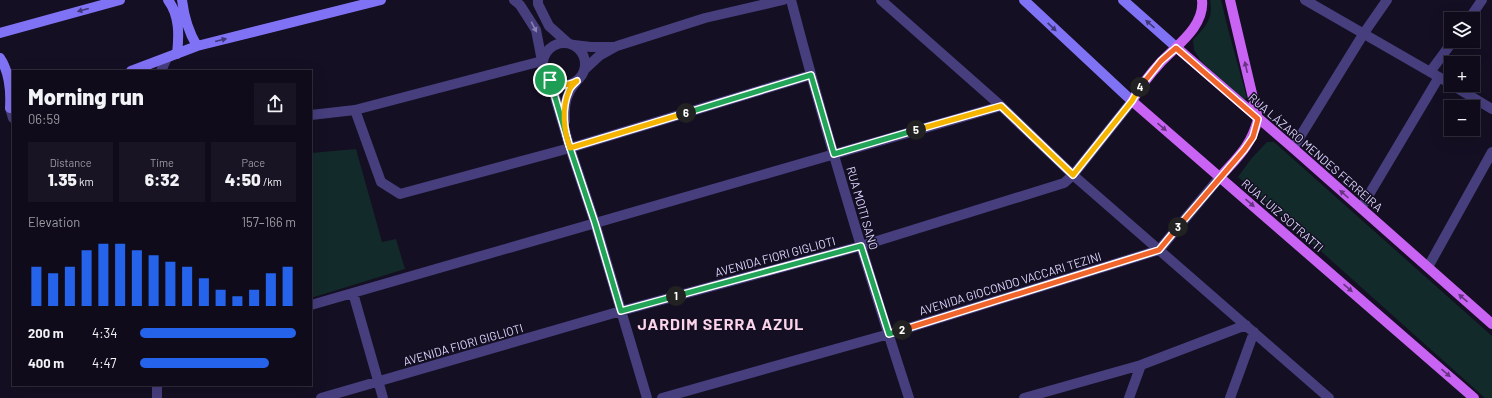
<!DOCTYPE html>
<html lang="en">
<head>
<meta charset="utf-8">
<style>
	:root { --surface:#0f0b1a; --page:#181423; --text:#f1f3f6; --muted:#9b9ba2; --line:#2f2b39; --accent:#2563eb }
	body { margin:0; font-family:Barlow,sans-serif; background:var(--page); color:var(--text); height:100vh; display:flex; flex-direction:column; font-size:15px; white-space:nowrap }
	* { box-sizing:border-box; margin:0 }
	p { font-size:13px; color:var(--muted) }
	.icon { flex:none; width:22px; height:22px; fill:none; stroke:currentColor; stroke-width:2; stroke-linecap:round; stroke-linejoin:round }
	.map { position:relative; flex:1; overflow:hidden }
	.sheet { position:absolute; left:12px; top:70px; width:300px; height:316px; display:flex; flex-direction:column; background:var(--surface); border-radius:0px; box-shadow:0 4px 16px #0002,0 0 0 1px var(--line) }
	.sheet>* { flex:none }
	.buttons { position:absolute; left:1444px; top:12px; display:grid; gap:8px }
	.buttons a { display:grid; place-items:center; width:36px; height:36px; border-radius:0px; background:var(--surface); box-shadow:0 4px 16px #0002,0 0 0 1px var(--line); font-size:20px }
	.pin { position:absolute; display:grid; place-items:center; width:34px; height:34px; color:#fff; margin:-17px; border:2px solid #fff; border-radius:50%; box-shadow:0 1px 4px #0007 }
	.km { position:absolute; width:20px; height:20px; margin:-10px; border-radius:50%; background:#222; color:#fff; font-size:11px; line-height:20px; text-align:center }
	.round { display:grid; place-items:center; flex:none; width:42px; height:42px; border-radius:0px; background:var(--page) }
	.summary { display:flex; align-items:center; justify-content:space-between; height:68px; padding:0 16px }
	h1 { font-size:22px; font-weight:800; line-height:30px }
	.stats { display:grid; grid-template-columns:repeat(3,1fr); gap:6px; height:68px; padding:4px 16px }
	.stats div { display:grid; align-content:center; border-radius:0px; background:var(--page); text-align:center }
	.stats b { font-size:17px; font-weight:800 }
	.stats small { font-size:11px; font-weight:400 }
	.stats p { font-size:11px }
	.chart { height:112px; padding:8px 16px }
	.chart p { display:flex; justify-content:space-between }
	.chart svg { width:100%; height:72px; margin-top:4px; stroke:var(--accent); stroke-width:6 }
	ul { padding:0 16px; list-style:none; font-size:13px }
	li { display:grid; grid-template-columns:64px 48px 1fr; align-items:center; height:30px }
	li i { height:10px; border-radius:5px; background:var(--accent) }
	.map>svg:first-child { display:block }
</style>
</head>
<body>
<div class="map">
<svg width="1492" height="398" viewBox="0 0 1492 398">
	<rect width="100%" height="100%" fill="#140f22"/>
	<!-- green -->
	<path fill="#132a2b" d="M1210 0H1221L1228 29 1247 98 1243 100 1200 60 1194 50 1193 40C1205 27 1214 19 1210 0Z
		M1267 142H1274L1492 336V398H1485L1238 177 1251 159Z
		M356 149 382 242 396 239 405 269 311 298V153Z"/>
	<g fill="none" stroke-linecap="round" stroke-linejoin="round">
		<!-- street -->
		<path stroke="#463e7d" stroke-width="10" d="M538 0V4L549 26 568 43
			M791 0C826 134 866 266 909 398
			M881 0 1001 106 1073 175 1329 398
			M1305 0 1451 84
			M1469 19 1482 0
			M543 64a21 21 0 1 1 42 0a21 21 0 1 1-42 0Z
			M574 45 591 47H615
			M585 69 599 56 617 46 705 18 783 0
			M161 71 167 58
			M1430 72 1453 41
			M550 80 570 148 595 223 647 398
			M1452 85 1492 109
			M10 108 13 118
			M355 110 381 182 400 194 570 148 811 75
			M311 115 355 110 542 61 536 30 520 5 514 0
			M565 121C564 104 566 94 577 81
			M1293 148 1364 33 1387 0
			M1361 208 1439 77
			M1428 267 1492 152
			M353 293 383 398
			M311 305 1001 106
			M157 385V398
			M321 398 621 311 861 246 1064 183 1073 175 1132 101
			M662 398 889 334 1159 250 1220 177
			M1024 398 1141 365 1246 325
			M1129 398 1141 365
			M1230 398 1254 332"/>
		<!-- secondary -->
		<path stroke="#8072f4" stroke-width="10" d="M168 0C180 16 179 36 177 54
			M182 0C184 17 188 31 197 46
			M1024 0 1132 101
			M1123 0 1176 47
			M0 33 120 0
			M0 58C10 73 11 91 10 108
			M131 71 197 46 381 0"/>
		<!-- primary -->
		<path stroke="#c963f3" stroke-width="10" d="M1202 0C1205 26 1177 45 1161 62 1150 74 1140 87 1132 101L1474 398
			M1176 47 1293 148 1492 324
			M1220 177C1238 157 1251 146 1258 119L1230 0"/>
	</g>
	<!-- one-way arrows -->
	<defs><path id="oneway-solid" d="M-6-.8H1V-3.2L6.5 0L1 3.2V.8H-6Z"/></defs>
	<g fill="#3f3776">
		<use href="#oneway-solid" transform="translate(83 10) rotate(165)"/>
		<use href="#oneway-solid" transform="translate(1150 24) rotate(-139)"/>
		<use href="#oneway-solid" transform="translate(1052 27) rotate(43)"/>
		<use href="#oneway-solid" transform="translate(221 40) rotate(-14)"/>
	</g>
	<use fill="#8981b6" href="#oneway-solid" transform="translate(534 27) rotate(63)"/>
	<g fill="#653580">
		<use href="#oneway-solid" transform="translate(1246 67) rotate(-103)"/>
		<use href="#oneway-solid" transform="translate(1162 127) rotate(41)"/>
		<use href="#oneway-solid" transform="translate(1344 194) rotate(-138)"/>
		<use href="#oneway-solid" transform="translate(1250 203) rotate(41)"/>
		<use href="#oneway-solid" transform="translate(1348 288) rotate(41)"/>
		<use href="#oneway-solid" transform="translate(1463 298) rotate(-139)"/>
		<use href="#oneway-solid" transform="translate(1446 373) rotate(41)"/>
	</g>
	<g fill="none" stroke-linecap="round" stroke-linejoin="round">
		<!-- split-1 casing -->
		<g stroke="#fff" stroke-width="8">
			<path id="split-1" d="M550 80 570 148 595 223 621 311 676 296"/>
		</g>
		<!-- split-2 casing -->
		<g stroke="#fff" stroke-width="8">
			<path id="split-2" d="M676 296 861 246 889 334 902 330"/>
		</g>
		<!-- split-3 casing -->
		<g stroke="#fff" stroke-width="8">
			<path id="split-3" d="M902 330 1159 250 1178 227"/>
		</g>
		<!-- split-4 casing -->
		<g stroke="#fff" stroke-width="8">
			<path id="split-4" d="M1140 87 1161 61 1176 48 1258 119 1253 137 1244 150 1178 227"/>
		</g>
		<!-- split-5 casing -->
		<g stroke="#fff" stroke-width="8">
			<path id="split-5" d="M916 130 1001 106 1073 175 1132 101 1140 87"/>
		</g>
		<!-- split-6 casing -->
		<g stroke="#fff" stroke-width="8">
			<path id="split-6" d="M686 113 811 75 834 154 916 130"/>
		</g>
		<!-- split-7 casing -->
		<g stroke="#fff" stroke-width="8">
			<path id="split-7" d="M550 80C560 86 567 86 577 81 574 84 570 87 569 91 561 109 564 131 570 148L686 113"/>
		</g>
		<!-- split-1 -->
		<use href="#split-1" stroke="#22a559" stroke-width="5"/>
		<!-- split-2 -->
		<use href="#split-2" stroke="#22a559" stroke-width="5"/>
		<!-- split-3 -->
		<use href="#split-3" stroke="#f0652b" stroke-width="5"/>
		<!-- split-4 -->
		<use href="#split-4" stroke="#f0652b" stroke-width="5"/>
		<!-- split-5 -->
		<use href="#split-5" stroke="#f5b400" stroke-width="5"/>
		<!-- split-6 -->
		<use href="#split-6" stroke="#22a559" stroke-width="5"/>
		<!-- split-7 -->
		<use href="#split-7" stroke="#f5b400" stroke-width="5"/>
	</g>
	<g text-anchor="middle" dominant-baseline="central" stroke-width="3" stroke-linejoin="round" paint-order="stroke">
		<!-- street labels -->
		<g font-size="12" fill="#dbd3fc" stroke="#140f22">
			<text transform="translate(1316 152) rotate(41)">RUA LÁZARO MENDES FERREIRA</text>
			<text transform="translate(863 208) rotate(74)">RUA MOITI SANO</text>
			<text transform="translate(1283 215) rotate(41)">RUA LUIZ SOTRATTI</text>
			<text transform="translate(775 256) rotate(-15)">AVENIDA FIORI GIGLIOTI</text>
			<text transform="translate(1010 283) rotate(-17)">AVENIDA GIOCONDO VACCARI TEZINI</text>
			<text transform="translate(463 344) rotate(-16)">AVENIDA FIORI GIGLIOTI</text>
		</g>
		<!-- district labels -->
		<g font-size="16" font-weight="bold" letter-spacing="1" fill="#fcd5eb" stroke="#140f22">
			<text x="721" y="323">JARDIM SERRA AZUL</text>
		</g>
	</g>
</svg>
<div class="buttons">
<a><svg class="icon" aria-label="layers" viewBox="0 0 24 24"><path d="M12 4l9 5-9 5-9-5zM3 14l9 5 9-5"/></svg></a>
<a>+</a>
<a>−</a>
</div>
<div class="pin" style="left:550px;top:80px;background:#1e9e55"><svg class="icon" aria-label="arrive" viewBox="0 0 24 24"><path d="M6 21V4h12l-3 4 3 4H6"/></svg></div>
<b class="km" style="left:676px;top:296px">1</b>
<b class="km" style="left:902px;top:330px">2</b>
<b class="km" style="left:1178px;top:227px">3</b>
<b class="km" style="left:1140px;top:87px">4</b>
<b class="km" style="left:916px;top:130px">5</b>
<b class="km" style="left:686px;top:113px">6</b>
<section class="sheet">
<div class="summary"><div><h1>Morning run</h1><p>06:59</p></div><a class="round"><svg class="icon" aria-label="share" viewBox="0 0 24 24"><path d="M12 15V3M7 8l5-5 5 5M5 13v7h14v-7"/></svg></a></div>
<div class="stats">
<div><p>Distance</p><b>1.35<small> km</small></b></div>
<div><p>Time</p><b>6:32</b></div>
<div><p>Pace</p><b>4:50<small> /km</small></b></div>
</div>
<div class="chart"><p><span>Elevation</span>157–166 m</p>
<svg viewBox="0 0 160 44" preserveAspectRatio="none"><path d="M5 44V20M15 44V24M25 44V20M35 44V10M45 44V6M55 44V6M65 44V10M75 44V13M85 44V17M95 44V20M105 44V27M115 44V34M125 44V38M135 44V34M145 44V24M155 44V20"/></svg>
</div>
<ul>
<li><b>200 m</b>4:34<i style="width:100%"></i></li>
<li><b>400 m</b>4:47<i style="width:83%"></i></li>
</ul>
</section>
</div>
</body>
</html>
